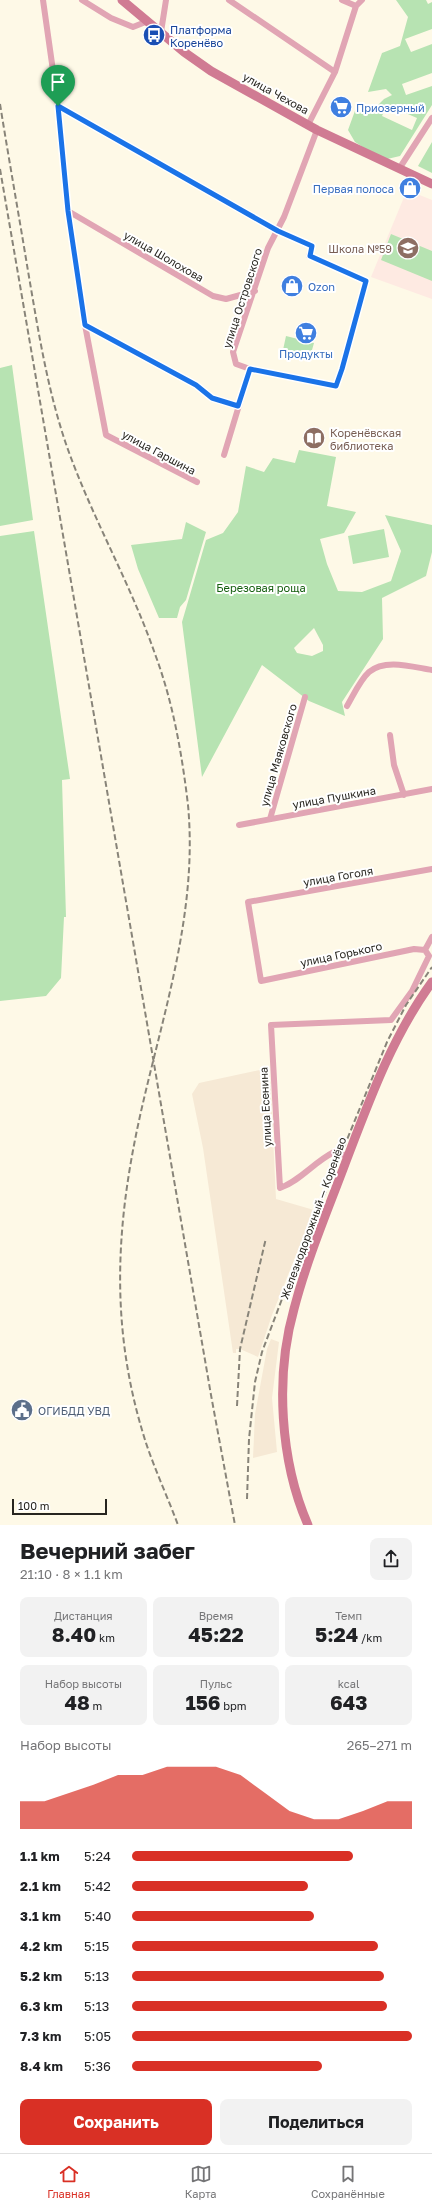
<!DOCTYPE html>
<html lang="ru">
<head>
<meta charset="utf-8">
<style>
	:root { --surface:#fff; --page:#f2f2f2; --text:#202124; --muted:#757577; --line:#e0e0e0; --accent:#d93025 }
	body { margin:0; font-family:"Golos Text",sans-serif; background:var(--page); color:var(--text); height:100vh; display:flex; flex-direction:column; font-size:15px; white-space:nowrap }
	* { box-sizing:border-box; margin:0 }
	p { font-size:13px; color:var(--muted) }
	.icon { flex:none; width:22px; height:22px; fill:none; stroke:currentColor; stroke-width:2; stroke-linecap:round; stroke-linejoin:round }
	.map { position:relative; height:1525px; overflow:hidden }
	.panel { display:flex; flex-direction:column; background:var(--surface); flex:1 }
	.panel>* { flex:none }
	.scale { position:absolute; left:12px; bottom:10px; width:95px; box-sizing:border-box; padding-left:4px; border:2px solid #27251f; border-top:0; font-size:11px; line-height:14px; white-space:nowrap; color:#27251f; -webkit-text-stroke:3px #fff; paint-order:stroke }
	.pin { position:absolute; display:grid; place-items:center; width:34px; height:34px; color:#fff; margin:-41px -17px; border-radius:50% 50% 50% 0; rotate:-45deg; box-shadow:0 0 4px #0007 }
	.pin .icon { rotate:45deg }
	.round { display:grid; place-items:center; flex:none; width:42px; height:42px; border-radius:8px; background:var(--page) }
	.headline { display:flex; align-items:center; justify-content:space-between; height:68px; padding:0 20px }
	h1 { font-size:22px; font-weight:700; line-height:30px }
	.stats { display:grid; grid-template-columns:repeat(3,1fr); gap:6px; height:68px; padding:4px 20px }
	.stats div { display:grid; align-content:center; border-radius:8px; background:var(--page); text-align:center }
	.stats b { font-size:20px; font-weight:700 }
	.stats small { font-size:11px; font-weight:400 }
	.stats p { font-size:11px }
	.chart { height:112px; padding:8px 20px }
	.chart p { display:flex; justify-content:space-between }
	.chart svg { width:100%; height:72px; margin-top:4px; fill:var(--accent); opacity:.7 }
	.cta { display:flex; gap:8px; margin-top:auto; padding:8px 20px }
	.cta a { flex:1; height:46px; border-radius:8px; background:var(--accent); color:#fff; font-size:16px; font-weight:700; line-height:46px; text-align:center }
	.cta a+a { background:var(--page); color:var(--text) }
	ul { padding:0 20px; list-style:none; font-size:13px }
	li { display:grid; grid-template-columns:64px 48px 1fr; align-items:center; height:30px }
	li i { height:10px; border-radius:5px; background:var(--accent) }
	.dock { display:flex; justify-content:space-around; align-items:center; height:56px; border-top:1px solid var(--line); background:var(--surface); font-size:11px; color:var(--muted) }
	.dock a { display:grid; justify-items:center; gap:2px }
	.dock .active { color:var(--accent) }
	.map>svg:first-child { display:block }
</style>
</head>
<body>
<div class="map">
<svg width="432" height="1525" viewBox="0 0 432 1525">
	<rect width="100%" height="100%" fill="#fef9e7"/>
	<!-- industrial -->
	<path fill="#f6e9d5" d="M264 1069 270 1074 273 1127 270 1132 273 1137 276 1199 314 1210 272 1315 258 1357 240 1349H236V1353H233L203 1148 192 1094 199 1083Z
		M271 1339 279 1342 272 1398 277 1452 253 1458 255 1414 267 1349Z"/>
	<!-- education -->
	<path fill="#feeae2" d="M407 190 432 200V299L371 277Z"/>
	<!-- green -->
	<path fill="#b7e3b2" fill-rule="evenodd" d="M396 0H426L428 4 432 2V29L405 39 411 52 432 44V73L402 84 406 95 432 86V105L400 156 383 160 355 142 348 130 356 108H375L384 99 392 95 386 89 368 92 382 53 400 46 408 17ZM387 105 417 118 412 130 382 116Z
		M432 142V173L418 166Z
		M391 234 432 251V281L381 260Z
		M286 336 314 343 310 357 283 350Z
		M12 365 33 520 0 526V368Z
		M299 450 336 457 327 506 356 512 344 533 320 539 327 564 338 591 362 592 391 581 401 551 385 515 432 525V552L426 576 382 598 383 639 342 702 345 716 309 701 262 665 202 777 182 622 206 540 223 533 238 512 246 466 264 472 273 458 295 463ZM314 628 323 645V651L312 656 297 653 294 648Z
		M186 522 206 532 186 600 180 607 177 618H159L138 569 131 545 182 539Z
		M384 529 389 557 353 564 348 536Z
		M34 531 70 779 62 780 66 917H64L61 978 46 996 0 1001V536Z"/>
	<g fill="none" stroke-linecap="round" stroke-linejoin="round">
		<!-- street -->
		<path stroke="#e1a5b4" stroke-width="6" d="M43 0 58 106 68 211 85 325 106 435 197 482
			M82 0 111 18 133 27 148 21
			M229 0 335 72
			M342 0 356 6
			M161 32 166 0
			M58 106 278 231 312 246 309 256 366 281 342 369 336 386 250 369 236 364 233 352 268 248 284 217 317 130
			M308 125 335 72 356 6 362 0
			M399 169 432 118
			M68 211 213 296 226 299 255 291
			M85 325 196 385 212 398 238 406
			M224 455 250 369
			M347 706C353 696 360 680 369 672 385 658 413 667 432 670
			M390 735 394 765 404 795
			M270 819 305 697
			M239 825 432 789
			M425 950 414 949 261 981 248 902 432 869
			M348 1156 334 1152C314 1162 300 1181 280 1188L271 1025 391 1020 412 991 429 956 425 950 432 937"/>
		<!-- secondary -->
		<path stroke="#d07b93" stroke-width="9" d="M122 0 184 52 211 71 317 130 432 184
			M308 1525C280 1461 275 1376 294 1309 307 1259 327 1212 345 1164 369 1101 392 1037 432 982"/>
		<!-- rail -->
		<path stroke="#888479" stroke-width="2" stroke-dasharray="6 3" stroke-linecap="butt" d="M0 104C9 160 19 216 28 271 38 329 47 388 66 444 91 516 130 582 155 654 173 702 182 754 188 805 198 912 163 1013 140 1116 115 1229 110 1331 146 1443 155 1470 168 1498 178 1525
			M0 169 211 1395 235 1525
			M237 1406 240 1349 266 1238
			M247 1499 249 1439 255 1382 262 1352 285 1291 387 1042 406 1005 432 967"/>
	</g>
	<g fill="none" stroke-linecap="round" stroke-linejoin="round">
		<!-- route casing -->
		<g stroke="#fff" stroke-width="8">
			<path id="route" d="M58 106 278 231 312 246 310 256 366 281 342 369 336 386 250 369 238 406 212 398 196 385 85 325 68 211Z"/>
		</g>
		<!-- route -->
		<use href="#route" stroke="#1a73e8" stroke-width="5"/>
	</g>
	<!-- icons -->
	<defs>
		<g id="bus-disc" transform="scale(1.15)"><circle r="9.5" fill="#1a4fb4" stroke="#fff"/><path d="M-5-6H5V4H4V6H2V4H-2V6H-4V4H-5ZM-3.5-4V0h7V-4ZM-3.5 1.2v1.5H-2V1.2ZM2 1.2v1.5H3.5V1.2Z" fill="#fff"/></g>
		<g id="supermarket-disc" transform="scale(1.15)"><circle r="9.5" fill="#3f7fe0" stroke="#fff"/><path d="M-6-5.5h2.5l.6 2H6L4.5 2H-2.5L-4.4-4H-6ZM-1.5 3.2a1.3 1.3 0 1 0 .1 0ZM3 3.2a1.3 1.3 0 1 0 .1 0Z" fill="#fff"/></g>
		<g id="shop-disc" transform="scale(1.15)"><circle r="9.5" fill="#3f7fe0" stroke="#fff"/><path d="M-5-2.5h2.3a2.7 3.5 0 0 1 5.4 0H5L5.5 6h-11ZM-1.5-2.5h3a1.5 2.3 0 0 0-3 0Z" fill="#fff"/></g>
		<g id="school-disc" transform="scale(1.15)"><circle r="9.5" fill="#8d6e63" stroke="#fff"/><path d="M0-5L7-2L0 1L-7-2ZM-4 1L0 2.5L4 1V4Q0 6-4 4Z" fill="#fff"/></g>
		<g id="library-disc" transform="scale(1.15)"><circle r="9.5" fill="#8d6e63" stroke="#fff"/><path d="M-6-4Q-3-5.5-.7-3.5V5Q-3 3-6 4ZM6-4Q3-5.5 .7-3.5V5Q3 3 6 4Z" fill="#fff"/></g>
		<g id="civic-disc" transform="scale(1.15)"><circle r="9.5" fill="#5c6f8a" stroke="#fff"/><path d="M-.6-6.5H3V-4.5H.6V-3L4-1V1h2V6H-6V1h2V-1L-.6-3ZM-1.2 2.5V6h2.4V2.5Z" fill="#fff"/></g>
	</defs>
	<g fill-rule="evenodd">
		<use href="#bus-disc" x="154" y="35"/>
		<use href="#supermarket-disc" x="341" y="107"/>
		<use href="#shop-disc" x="410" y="188"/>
		<use href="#school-disc" x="408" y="248"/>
		<use href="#shop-disc" x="292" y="286"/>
		<use href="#supermarket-disc" x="306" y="333"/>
		<use href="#library-disc" x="314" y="438"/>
		<use href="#civic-disc" x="22" y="1410"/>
	</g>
	<g text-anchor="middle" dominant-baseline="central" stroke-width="4" stroke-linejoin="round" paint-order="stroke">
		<!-- transit labels -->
		<g font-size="11" fill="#164399" stroke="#fff" text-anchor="start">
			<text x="170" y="29">Платформа<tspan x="170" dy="13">Коренёво</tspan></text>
		</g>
		<!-- street labels -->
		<g font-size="11" fill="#27251f" stroke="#fff">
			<text transform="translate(276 93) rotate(29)">улица Чехова</text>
			<text transform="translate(164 256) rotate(30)">улица Шолохова</text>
			<text transform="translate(242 298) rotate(-72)">улица Островского</text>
			<text transform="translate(159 452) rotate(28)">улица Гаршина</text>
			<text transform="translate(278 755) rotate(-74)">улица Маяковского</text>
			<text transform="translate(334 797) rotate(-10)">улица Пушкина</text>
			<text transform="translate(338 876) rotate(-10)">улица Гоголя</text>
			<text transform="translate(341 954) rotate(-12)">улица Горького</text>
			<text transform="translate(265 1107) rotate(-93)">улица Есенина</text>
			<text transform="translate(313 1218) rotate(-70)">Железнодорожный — Коренёво</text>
		</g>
		<!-- shop labels -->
		<g font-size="11" fill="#366cbe" stroke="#fff" text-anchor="start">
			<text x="356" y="107">Приозерный</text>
			<text x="394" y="188" text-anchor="end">Первая полоса</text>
			<text x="308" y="286">Ozon</text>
			<text x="306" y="353" text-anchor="middle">Продукты</text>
		</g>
		<!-- education labels -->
		<g font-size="11" fill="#785e54" stroke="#fff" text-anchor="end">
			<text x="392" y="248">Школа №59</text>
			<text x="330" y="432" text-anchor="start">Коренёвская<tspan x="330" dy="13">библиотека</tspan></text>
		</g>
		<!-- park labels -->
		<g font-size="11" fill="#176011" stroke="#fff">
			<text x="261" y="587">Березовая роща</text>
		</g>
		<!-- service labels -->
		<g font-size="11" fill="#4e5e75" stroke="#fff" text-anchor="start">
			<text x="38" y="1410">ОГИБДД УВД</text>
		</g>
	</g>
</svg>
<div class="scale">100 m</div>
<div class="pin" style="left:58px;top:106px;background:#1e9e55"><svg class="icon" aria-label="arrive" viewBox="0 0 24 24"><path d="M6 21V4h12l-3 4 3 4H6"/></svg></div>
</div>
<section class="panel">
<div class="headline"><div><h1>Вечерний забег</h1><p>21:10 · 8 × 1.1 km</p></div><a class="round"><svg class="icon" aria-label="share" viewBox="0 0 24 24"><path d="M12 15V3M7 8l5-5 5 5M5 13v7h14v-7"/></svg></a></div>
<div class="stats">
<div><p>Дистанция</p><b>8.40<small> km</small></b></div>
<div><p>Время</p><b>45:22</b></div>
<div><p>Темп</p><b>5:24<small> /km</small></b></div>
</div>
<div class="stats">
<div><p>Набор высоты</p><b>48<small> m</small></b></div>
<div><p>Пульс</p><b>156<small> bpm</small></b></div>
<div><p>kcal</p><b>643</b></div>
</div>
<div class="chart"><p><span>Набор высоты</span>265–271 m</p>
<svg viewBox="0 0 160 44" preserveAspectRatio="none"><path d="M0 44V27L10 27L20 22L30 17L40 11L50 11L60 6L70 6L80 6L90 11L100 22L110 33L120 38L130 38L140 33L150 27L160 27V44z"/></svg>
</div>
<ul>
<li><b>1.1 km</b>5:24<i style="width:79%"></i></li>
<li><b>2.1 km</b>5:42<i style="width:63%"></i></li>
<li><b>3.1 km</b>5:40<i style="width:65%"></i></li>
<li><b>4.2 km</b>5:15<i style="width:88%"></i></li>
<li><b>5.2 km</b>5:13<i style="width:90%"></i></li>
<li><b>6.3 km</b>5:13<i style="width:91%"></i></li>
<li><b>7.3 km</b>5:05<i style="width:100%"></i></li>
<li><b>8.4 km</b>5:36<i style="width:68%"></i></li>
</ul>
<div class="cta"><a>Сохранить</a><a>Поделиться</a></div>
</section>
<nav class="dock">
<a class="active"><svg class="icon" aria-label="home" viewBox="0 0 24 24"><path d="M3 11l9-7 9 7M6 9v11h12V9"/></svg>Главная</a>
<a><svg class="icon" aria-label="map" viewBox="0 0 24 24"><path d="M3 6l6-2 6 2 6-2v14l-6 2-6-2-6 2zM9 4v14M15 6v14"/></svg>Карта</a>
<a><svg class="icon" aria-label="saved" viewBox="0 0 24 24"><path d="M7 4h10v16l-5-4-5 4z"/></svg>Сохранённые</a>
</nav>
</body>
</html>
